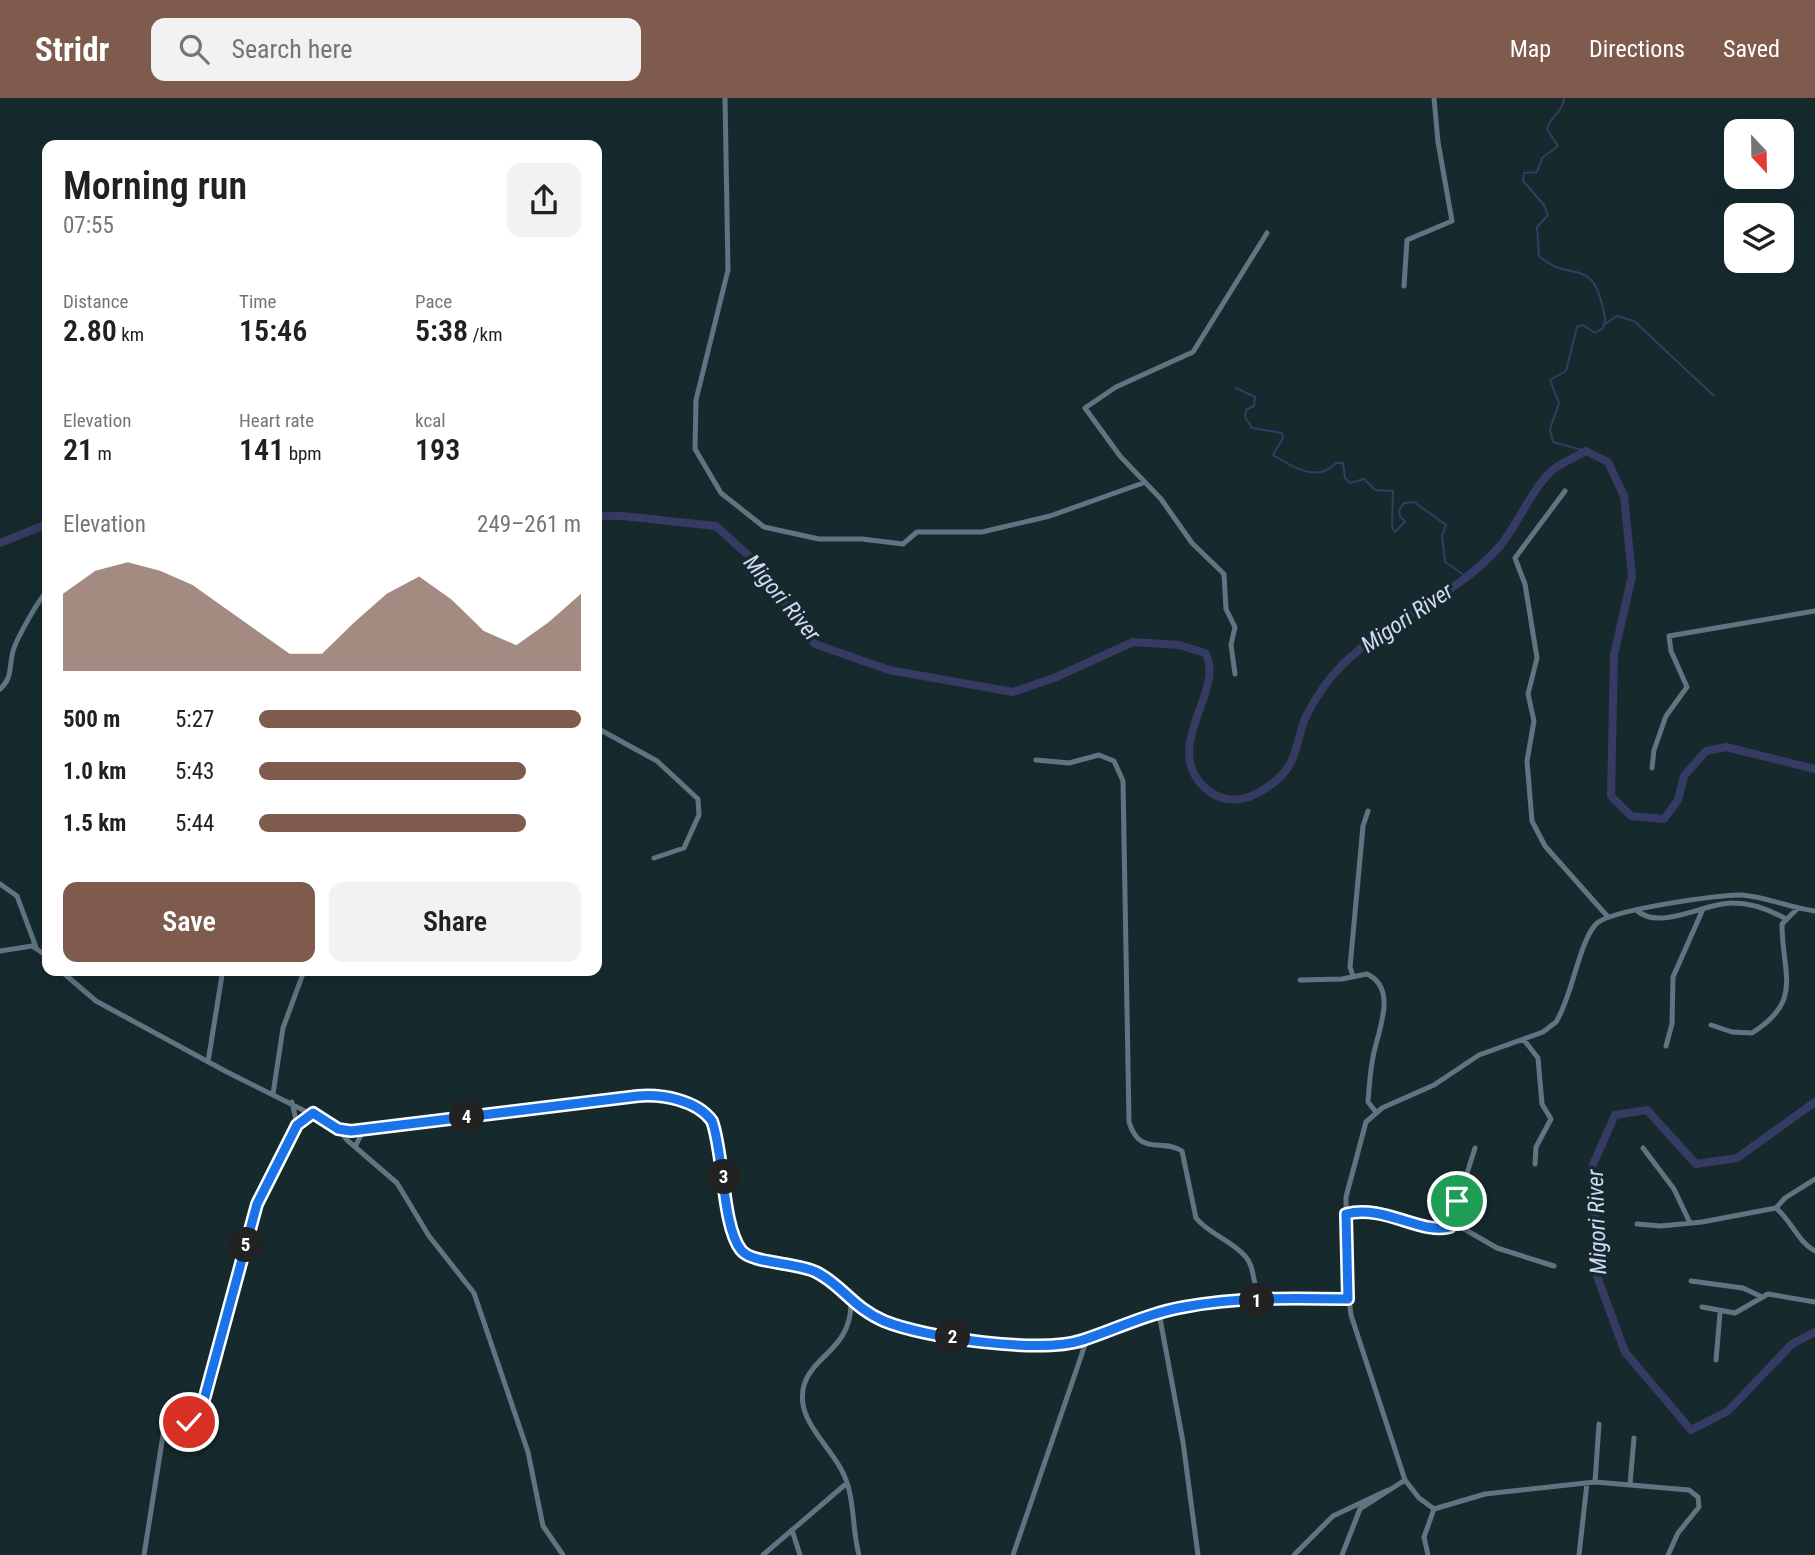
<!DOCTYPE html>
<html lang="en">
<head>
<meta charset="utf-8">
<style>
	:root { --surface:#fff; --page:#f2f2f2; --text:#202124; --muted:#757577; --accent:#7e5b4c }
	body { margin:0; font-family:"Roboto Condensed",sans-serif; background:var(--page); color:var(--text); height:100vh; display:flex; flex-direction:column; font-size:26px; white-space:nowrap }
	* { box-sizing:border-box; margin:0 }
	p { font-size:23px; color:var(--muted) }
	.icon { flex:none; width:38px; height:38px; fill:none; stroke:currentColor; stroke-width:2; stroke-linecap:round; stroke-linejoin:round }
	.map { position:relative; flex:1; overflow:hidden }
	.sheet { position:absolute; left:42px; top:42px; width:560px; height:836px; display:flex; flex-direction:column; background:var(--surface); border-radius:14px; box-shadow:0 7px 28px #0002 }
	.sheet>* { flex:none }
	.needle { width:46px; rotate:158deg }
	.controls { position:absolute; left:1724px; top:21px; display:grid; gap:14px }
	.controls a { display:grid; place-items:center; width:70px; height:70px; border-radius:14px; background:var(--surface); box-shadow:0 7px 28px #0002; font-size:35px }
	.pin { position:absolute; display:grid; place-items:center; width:60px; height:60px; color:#fff; margin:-30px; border:4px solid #fff; border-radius:50%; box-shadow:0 2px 7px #0007 }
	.km { position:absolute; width:35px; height:35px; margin:-18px; border-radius:50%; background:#222; color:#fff; font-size:19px; line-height:35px; text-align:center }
	.round { display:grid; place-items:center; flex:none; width:74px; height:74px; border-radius:14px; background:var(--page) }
	.overview { display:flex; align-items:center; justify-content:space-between; height:119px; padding:0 21px }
	h1 { font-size:38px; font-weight:600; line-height:52px }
	.metrics { display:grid; grid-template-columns:repeat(3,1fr); gap:10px; height:119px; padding:7px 21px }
	.metrics div { display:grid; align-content:center }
	.metrics b { font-size:30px; font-weight:600 }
	.metrics small { font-size:19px; font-weight:400 }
	.metrics p { font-size:19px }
	.chart { height:196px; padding:14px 21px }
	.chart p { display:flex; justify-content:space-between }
	.chart svg { width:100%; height:126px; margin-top:7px; fill:var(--accent); opacity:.7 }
	.cta { display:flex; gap:14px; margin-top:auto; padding:14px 21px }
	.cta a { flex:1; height:80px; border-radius:14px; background:var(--accent); color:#fff; font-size:28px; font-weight:600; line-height:80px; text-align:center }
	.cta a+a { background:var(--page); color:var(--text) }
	ul { padding:0 21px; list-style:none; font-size:23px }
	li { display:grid; grid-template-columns:112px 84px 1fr; align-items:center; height:52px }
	li i { height:18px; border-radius:9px; background:var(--accent) }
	header { display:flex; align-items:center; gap:42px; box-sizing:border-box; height:98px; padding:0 35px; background:var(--accent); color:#fff }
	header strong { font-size:33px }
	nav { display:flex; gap:38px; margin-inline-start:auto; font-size:24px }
	.search { width:490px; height:63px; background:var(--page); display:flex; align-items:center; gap:18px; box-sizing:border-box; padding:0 24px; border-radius:14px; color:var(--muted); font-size:26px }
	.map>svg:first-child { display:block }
</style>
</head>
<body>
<header>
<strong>Stridr</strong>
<div class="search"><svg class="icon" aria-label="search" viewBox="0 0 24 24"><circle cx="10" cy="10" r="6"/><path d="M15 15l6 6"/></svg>Search here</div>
<nav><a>Map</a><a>Directions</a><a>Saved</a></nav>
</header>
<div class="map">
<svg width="1815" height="1457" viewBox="0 0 1815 1457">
	<rect width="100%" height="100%" fill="#162a2e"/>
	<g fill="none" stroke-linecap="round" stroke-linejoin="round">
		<!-- stream -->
		<path stroke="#353b62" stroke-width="2" d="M1564 0C1564 12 1550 19 1547 31L1558 48 1542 60 1537 74 1524 75 1523 83 1544 107 1548 117 1537 129 1539 158C1570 186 1591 157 1603 210 1605 220 1607 222 1602 231L1595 235 1583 227 1577 229 1566 273 1550 282 1559 305 1550 331 1553 344 1586 353
			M1605 226 1617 218 1634 223 1714 298
			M1236 290 1255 299 1254 308 1246 312 1245 319 1252 330 1282 335 1283 340 1273 357C1292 369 1318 385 1336 365H1343L1345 380 1350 385 1364 381 1375 392 1393 393 1392 429 1395 434 1405 423 1400 419 1399 412 1404 405 1414 404 1446 427 1442 438 1445 464 1467 479"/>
		<!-- river -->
		<path stroke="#353b62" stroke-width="8" d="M597 418H622L716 428 750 459 815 546 889 572 1013 594 1054 580 1133 544 1179 547 1205 555C1227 590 1161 648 1204 689 1228 712 1257 700 1279 680 1296 665 1297 643 1304 623 1310 609 1322 590 1332 578 1379 523 1452 503 1499 449 1517 429 1534 386 1554 371 1563 364 1576 359 1586 353L1608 364 1624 398 1632 478 1614 557 1611 698 1631 718 1664 721 1678 702 1684 678 1706 653 1726 649 1815 671
			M0 445 47 426
			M1815 1004 1737 1060 1696 1066 1647 1012 1615 1017 1591 1071 1596 1127 1597 1178 1625 1254 1691 1332 1728 1313 1792 1246 1815 1234"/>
		<!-- minor -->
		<path stroke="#627482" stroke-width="5" d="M725 0 728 172 696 302 695 351 721 395 764 429 819 441H862L903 446 917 434H982L1050 418 1143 385
			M1404 188 1407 142 1452 123 1438 44 1434 0
			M1565 393 1515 460 1525 486 1537 560 1528 596 1534 623 1527 663 1532 723 1545 748 1608 819
			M1235 576 1231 547 1235 529 1226 511 1224 476 1192 445 1161 401 1120 358 1085 310 1116 289 1193 254 1267 135
			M0 591C14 579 8 567 14 550 18 539 39 500 47 494
			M597 630 657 663 698 701 699 717 684 750 654 760
			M1036 662 1069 665 1099 657 1114 663 1123 683 1129 1024C1140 1059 1162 1040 1182 1053L1196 1120C1209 1136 1231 1142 1245 1158 1257 1171 1250 1189 1264 1203
			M1652 670 1654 652 1666 618 1687 589 1671 553 1669 538 1815 513
			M0 786 17 798 36 849
			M1636 812C1661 834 1705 804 1733 805 1752 805 1770 812 1786 821
			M0 853 32 848 47 858
			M61 873 96 903 227 974 345 1033 648 997C670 996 705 1006 714 1028 721 1055 726 1133 741 1152 753 1166 796 1163 816 1174 841 1187 852 1210 884 1223 926 1240 1040 1256 1083 1242 1117 1232 1149 1215 1184 1209 1237 1199 1294 1201 1348 1201
			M1353 878 1350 869 1363 728 1368 713
			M1300 882 1342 881 1367 876C1399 891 1377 935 1373 959 1370 974 1369 989 1368 1004L1376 1014
			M1711 927 1732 934 1752 935C1804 902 1782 877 1782 826L1797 811
			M1524 942 1538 960 1542 1006 1551 1021 1536 1049 1535 1066
			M1666 948 1672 926 1673 879 1703 811
			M208 964 222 877
			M273 996 283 930 304 873
			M297 1027 313 1015
			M338 1031 347 1042 397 1085 429 1138 474 1195 528 1354 543 1428 563 1457
			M355 1049 364 1031
			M1643 1050 1674 1091 1690 1125
			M1776 1110 1785 1100 1815 1081
			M1346 1116 1372 1113 1431 1130 1459 1128 1497 1150 1554 1168
			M1637 1126 1661 1128 1702 1124 1776 1110C1791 1122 1798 1144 1815 1153
			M1450 1129 1475 1050
			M1691 1183 1743 1190 1760 1198
			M851 1205C851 1251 813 1257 804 1287 794 1323 832 1348 844 1377 855 1401 852 1432 859 1457
			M1702 1209 1735 1215 1768 1196 1815 1204
			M1159 1215 1183 1344 1198 1457
			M1716 1262 1720 1215
			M1595 1384 1599 1326
			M1630 1386 1634 1340
			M792 1432 800 1457
			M144 1457 164 1331 173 1324 194 1323 200 1316 254 1113 297 1027 292 1004
			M763 1457 847 1385
			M1013 1457 1087 1241
			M1294 1457 1333 1418 1388 1392
			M1342 1457 1360 1411 1405 1382
			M1428 1457 1424 1439 1434 1411
			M1579 1457 1587 1385
			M1668 1457 1678 1435 1699 1409 1698 1399 1689 1392 1595 1384 1485 1396 1434 1411 1419 1400 1405 1382 1351 1217 1347 1184 1346 1099 1366 1024 1382 1010 1434 987 1479 957 1543 934 1556 924C1572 899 1579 844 1596 826 1609 812 1721 796 1742 797 1767 799 1790 810 1815 813"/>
	</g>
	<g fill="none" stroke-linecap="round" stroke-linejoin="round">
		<!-- route casing -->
		<g stroke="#fff" stroke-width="14">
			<path id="route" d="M189 1324 196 1322 201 1313 257 1106 297 1027 313 1015 338 1031 351 1033 638 998C662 996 697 1002 712 1023 724 1055 722 1128 741 1152 752 1166 796 1164 816 1174 841 1186 853 1210 884 1223 925 1240 1041 1256 1083 1242 1116 1231 1149 1215 1184 1209 1236 1199 1294 1200 1348 1201L1346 1116C1384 1106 1421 1137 1450 1129L1457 1103"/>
		</g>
		<!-- route -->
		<use href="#route" stroke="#1a73e8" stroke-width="9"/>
	</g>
	<g text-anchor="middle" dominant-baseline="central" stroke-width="7" stroke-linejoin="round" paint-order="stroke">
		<!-- water labels -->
		<g font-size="23" font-style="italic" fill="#d2d8f5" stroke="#162a2e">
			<text transform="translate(782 500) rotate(50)">Migori River</text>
			<text transform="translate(1407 520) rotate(-34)">Migori River</text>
			<text transform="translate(1597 1124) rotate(-92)">Migori River</text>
		</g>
	</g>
</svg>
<div class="controls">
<a><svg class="needle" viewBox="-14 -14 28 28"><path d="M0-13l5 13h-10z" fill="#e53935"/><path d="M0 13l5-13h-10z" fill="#757577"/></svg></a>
<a><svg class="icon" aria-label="layers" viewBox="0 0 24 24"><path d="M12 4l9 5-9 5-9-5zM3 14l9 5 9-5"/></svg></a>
</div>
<div class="pin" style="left:1457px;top:1103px;background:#1e9e55"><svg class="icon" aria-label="arrive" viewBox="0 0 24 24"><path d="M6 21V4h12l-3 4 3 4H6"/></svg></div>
<div class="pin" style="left:189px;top:1324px;background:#d93025"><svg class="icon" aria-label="check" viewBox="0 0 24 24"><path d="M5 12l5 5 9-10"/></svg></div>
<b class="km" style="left:1257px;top:1203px">1</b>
<b class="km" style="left:953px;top:1239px">2</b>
<b class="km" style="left:724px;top:1079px">3</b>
<b class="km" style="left:467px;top:1019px">4</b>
<b class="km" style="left:246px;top:1147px">5</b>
<section class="sheet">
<div class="overview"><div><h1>Morning run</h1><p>07:55</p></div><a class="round"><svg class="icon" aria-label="share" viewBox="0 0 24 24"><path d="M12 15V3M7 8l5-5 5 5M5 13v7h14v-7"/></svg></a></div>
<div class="metrics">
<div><p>Distance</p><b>2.80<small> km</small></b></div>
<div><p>Time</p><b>15:46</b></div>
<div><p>Pace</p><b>5:38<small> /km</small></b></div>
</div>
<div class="metrics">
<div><p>Elevation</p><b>21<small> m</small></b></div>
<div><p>Heart rate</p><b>141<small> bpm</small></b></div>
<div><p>kcal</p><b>193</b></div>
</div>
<div class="chart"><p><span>Elevation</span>249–261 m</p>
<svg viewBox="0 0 160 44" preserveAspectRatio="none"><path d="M0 44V17L10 9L20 6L30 9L40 14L50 22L60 30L70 38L80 38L90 27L100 17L110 11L120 19L130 30L140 35L150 27L160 17V44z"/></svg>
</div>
<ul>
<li><b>500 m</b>5:27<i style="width:100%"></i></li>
<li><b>1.0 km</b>5:43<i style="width:83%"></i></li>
<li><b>1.5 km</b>5:44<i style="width:83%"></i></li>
</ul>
<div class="cta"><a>Save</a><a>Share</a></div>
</section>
</div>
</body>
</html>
